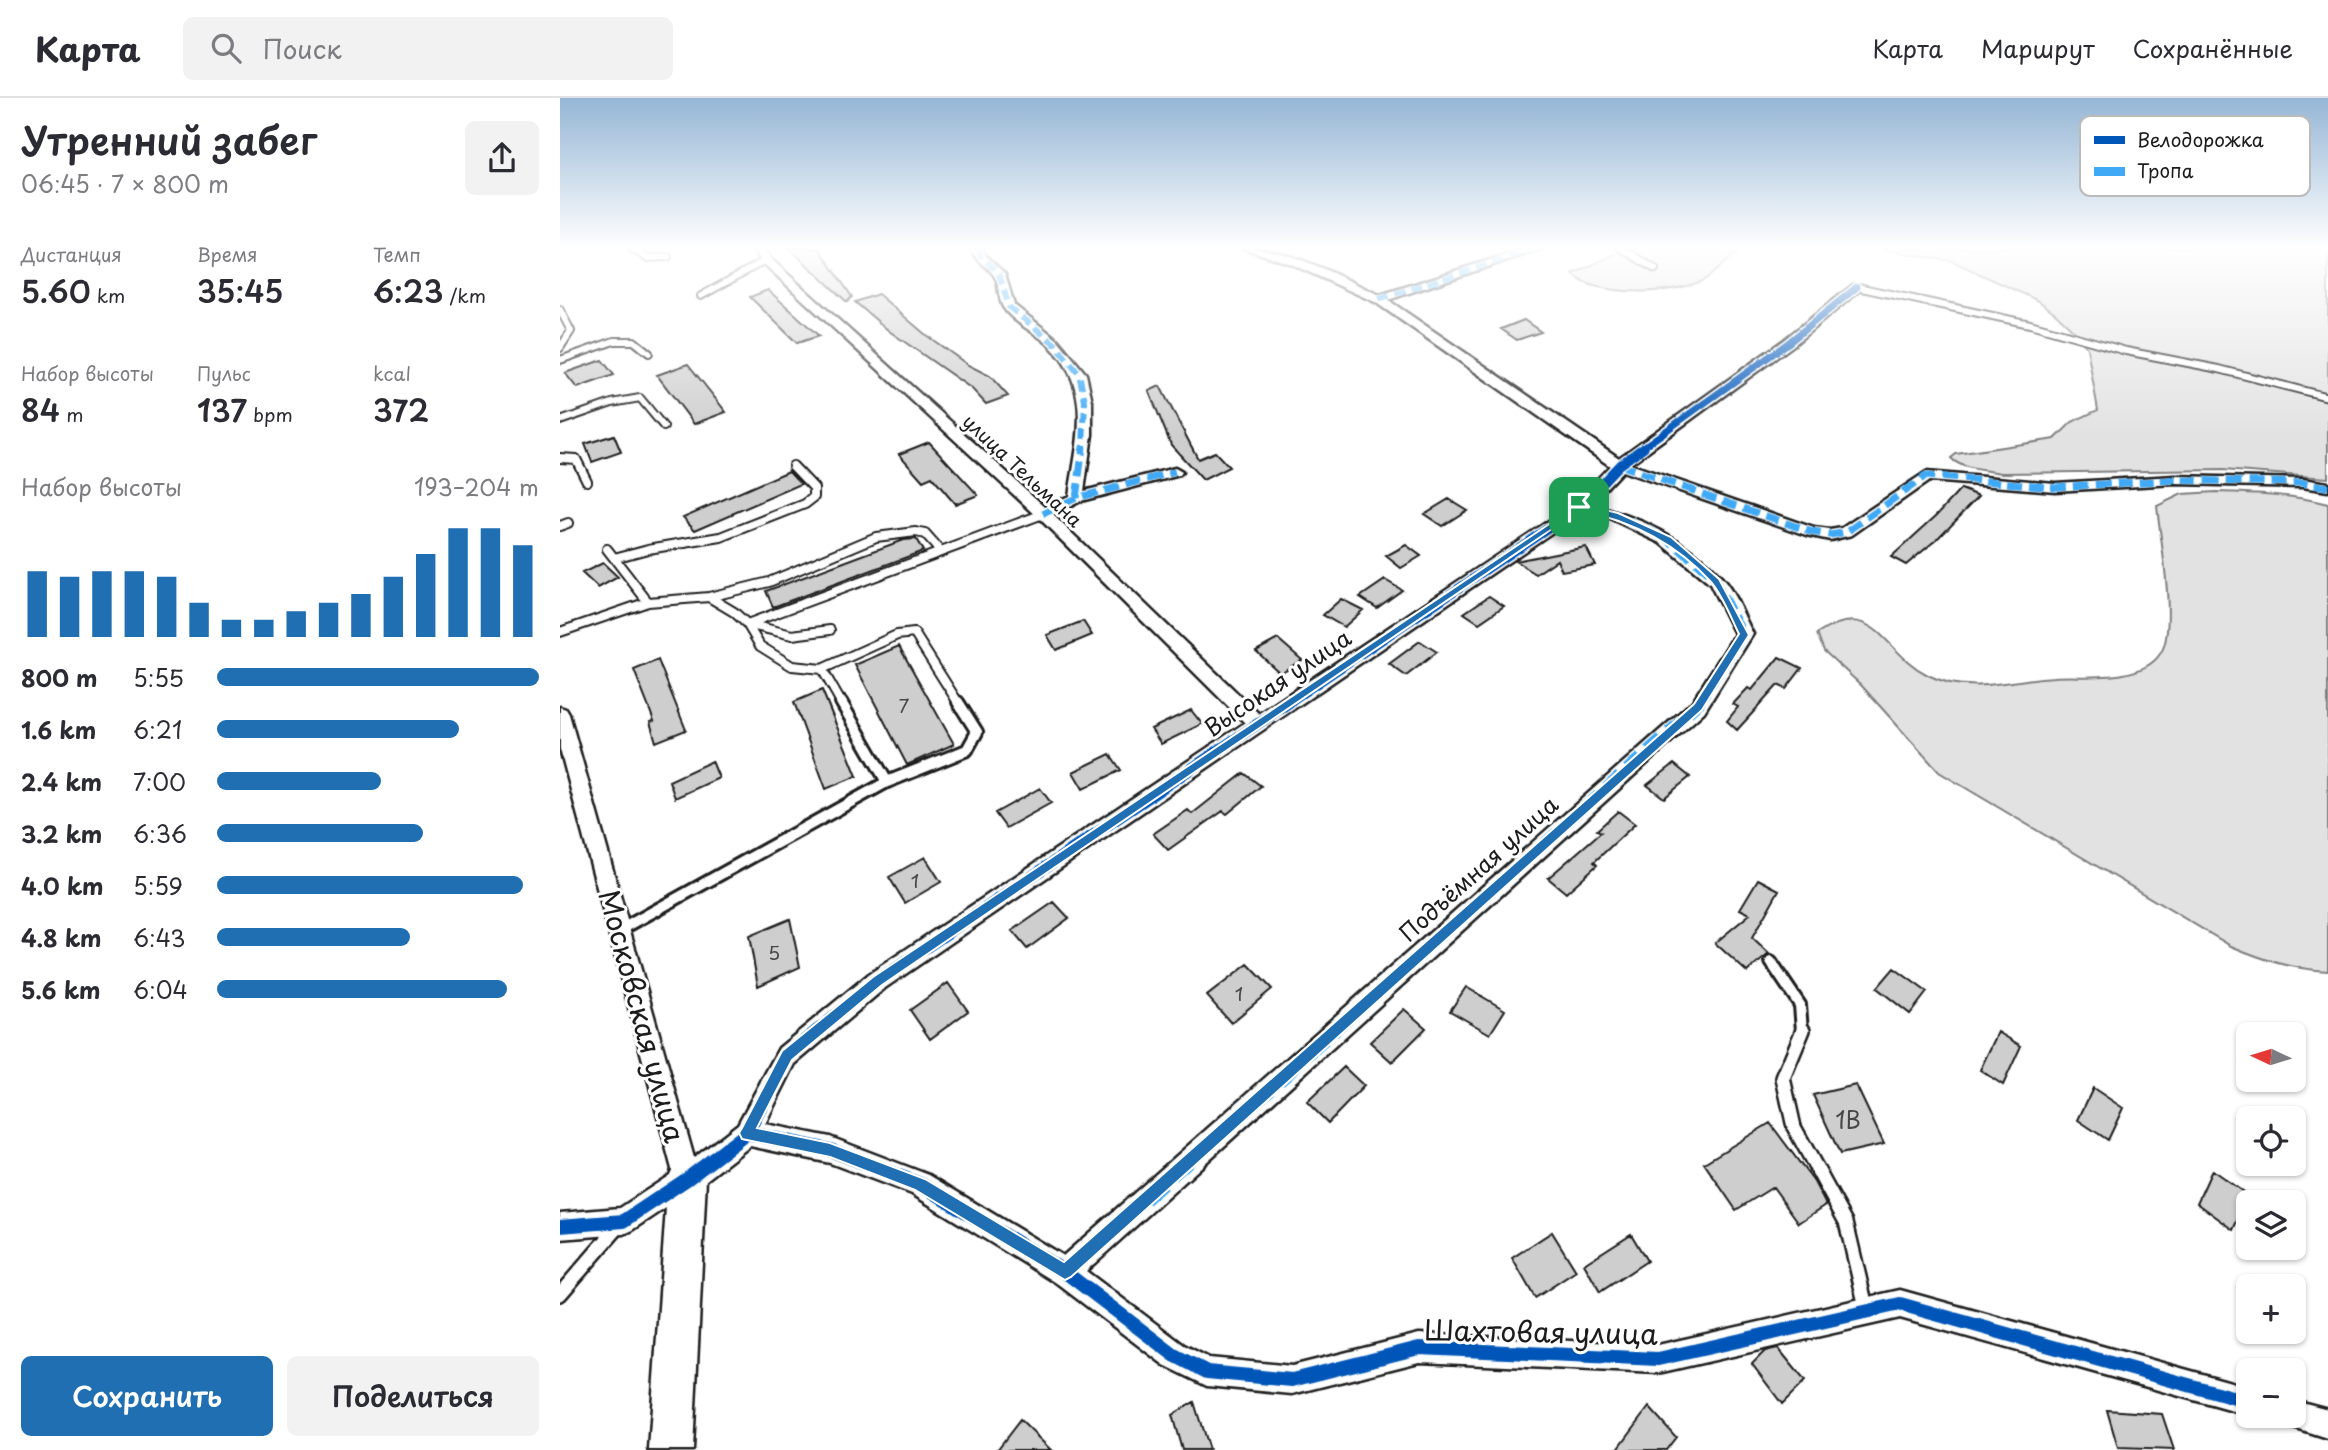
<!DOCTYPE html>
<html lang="ru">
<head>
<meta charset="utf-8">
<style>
	:root { --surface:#fff; --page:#f2f2f3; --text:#2b2b33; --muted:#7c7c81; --line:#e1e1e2; --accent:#1f6fb2 }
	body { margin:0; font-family:"Playpen Sans",sans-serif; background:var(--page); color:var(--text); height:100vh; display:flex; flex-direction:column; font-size:26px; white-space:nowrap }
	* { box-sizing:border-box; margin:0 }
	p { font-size:23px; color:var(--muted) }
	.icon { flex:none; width:38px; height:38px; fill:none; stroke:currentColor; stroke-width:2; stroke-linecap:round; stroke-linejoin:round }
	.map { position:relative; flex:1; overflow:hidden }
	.drawer { display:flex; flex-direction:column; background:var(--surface); width:560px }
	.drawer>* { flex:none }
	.needle { width:46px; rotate:274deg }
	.buttons { position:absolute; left:1676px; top:924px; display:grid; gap:14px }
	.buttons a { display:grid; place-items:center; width:70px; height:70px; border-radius:10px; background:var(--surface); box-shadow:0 2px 5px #0004; font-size:35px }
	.pin { position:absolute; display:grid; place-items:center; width:60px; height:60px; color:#fff; margin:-30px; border-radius:14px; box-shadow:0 4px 10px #0006 }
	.round { display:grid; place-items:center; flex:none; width:74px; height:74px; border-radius:10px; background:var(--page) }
	.head { display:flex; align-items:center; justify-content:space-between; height:119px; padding:0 21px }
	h1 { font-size:38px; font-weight:600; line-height:52px }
	.metrics { display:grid; grid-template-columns:repeat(3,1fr); gap:10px; height:119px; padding:7px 21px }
	.metrics div { display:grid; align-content:center }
	.metrics b { font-size:30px; font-weight:600 }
	.metrics small { font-size:19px; font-weight:400 }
	.metrics p { font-size:19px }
	.chart { height:196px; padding:14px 21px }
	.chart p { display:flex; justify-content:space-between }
	.chart svg { width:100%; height:126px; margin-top:7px; stroke:var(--accent); stroke-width:6 }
	.action { display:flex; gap:14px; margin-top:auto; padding:14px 21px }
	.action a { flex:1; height:80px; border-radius:10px; background:var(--accent); color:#fff; font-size:28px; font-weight:600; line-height:80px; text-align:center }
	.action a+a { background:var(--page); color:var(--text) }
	ul { padding:0 21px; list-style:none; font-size:23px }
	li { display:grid; grid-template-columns:112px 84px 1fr; align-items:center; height:52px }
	li i { height:18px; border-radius:9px; background:var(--accent) }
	header { display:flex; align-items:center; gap:42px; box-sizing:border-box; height:98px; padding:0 35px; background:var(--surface); border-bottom:2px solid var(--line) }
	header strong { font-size:33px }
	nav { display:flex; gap:38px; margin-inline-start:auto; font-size:24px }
	.search { width:490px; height:63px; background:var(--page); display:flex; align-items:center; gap:18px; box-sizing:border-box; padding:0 24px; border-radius:10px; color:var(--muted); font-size:26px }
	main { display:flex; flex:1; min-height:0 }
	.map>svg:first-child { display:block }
</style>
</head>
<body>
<header>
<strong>Карта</strong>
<div class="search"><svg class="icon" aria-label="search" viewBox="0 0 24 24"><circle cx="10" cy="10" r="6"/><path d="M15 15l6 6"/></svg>Поиск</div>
<nav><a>Карта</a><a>Маршрут</a><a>Сохранённые</a></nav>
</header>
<main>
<section class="drawer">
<div class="head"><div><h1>Утренний забег</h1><p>06:45 · 7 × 800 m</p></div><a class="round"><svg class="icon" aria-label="share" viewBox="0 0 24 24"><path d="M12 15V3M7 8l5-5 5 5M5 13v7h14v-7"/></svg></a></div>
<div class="metrics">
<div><p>Дистанция</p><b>5.60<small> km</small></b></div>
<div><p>Время</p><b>35:45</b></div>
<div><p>Темп</p><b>6:23<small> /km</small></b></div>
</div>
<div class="metrics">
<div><p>Набор высоты</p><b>84<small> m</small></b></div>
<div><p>Пульс</p><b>137<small> bpm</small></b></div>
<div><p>kcal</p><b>372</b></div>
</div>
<div class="chart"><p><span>Набор высоты</span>193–204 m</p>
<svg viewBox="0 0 160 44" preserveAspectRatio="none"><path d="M5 44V21M15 44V23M25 44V21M35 44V21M45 44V23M55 44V32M65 44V38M75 44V38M85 44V35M95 44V32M105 44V29M115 44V23M125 44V15M135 44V6M145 44V6M155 44V12"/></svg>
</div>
<ul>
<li><b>800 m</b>5:55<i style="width:100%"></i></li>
<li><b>1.6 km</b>6:21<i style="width:75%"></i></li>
<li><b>2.4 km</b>7:00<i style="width:51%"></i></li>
<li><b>3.2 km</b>6:36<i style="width:64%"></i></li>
<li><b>4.0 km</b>5:59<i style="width:95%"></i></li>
<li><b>4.8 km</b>6:43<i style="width:60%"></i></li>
<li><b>5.6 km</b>6:04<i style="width:90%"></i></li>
</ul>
<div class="action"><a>Сохранить</a><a>Поделиться</a></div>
</section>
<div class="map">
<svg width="1768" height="1352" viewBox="0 0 1768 1352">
	<rect width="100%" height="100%" fill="#fff"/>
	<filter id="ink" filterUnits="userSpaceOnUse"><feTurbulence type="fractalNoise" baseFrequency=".0143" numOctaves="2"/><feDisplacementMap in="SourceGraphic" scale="14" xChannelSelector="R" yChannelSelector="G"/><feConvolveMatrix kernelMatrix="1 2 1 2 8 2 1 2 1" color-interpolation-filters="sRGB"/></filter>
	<g filter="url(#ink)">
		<!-- green -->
		<path fill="#e2e2e2" stroke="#7f7f7f" stroke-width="2" d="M1068 150H1185C1170 157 1160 171 1147 180 1121 197 1033 200 1013 176Z
			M1313 150H1768V380L1663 372 1442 375C1426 372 1402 372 1391 360L1396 356 1495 341 1512 324 1538 312 1527 250 1513 232 1494 214 1477 202 1392 163Z
			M1656 394C1694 395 1731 396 1768 406V873C1732 871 1704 862 1671 848L1379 674 1301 587 1264 553 1257 536C1316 498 1323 555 1368 577 1408 598 1451 581 1494 579 1523 577 1581 585 1600 556 1618 531 1600 441 1597 408L1622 396Z"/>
		<!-- building -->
		<path fill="#cecece" stroke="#1c1c1c" stroke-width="2" d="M229 150H259L292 199 287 204Z
			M208 192 235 216 259 238 237 245 190 199Z
			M318 196 366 237 408 267 430 278 448 298 426 306 412 291 329 233 295 204Z
			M964 222 981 234 957 242 941 231Z
			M42 262 54 277 17 290 5 275Z
			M128 266 166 314 134 326 97 277Z
			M600 288 638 361 655 354 669 369 643 382 611 347 589 293Z
			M54 337 61 354 32 364 25 346Z
			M369 344 418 397 395 406 372 379 363 383 339 356Z
			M229 373 241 386 135 432 123 419Z
			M1401 391 1419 398 1377 441 1346 467 1331 459 1377 417Z
			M889 401 907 412 882 428 864 416Z
			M356 441 363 453 213 509 206 493 343 442Z
			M846 447 861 458 841 470 826 458Z
			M1026 449 1035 467 1002 473 997 462 976 476 955 463Z
			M43 465 58 479 38 490 22 475Z
			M825 482 842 492 817 510 800 499Z
			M929 498 944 508 919 525 904 515Z
			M781 501 803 512 784 529 763 517Z
			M523 523 532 537 496 552 487 537Z
			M718 541 742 562 720 575 696 553Z
			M860 543 877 554 846 578 829 566Z
			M339 548 394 646 347 667 295 567Z
			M1219 559 1242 570 1226 591 1218 587 1177 632 1167 623 1178 609 1173 606 1188 590 1192 592Z
			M98 562 126 632 96 644 90 624 94 623 74 572Z
			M262 592 297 678 266 691 234 604Z
			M631 612 642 626 601 646 591 631Z
			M550 656 561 672 523 691 513 674Z
			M152 663 159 680 115 700 109 683Z
			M1114 666 1130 679 1104 700 1087 687Z
			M684 675 701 688 667 716 663 713 608 752 593 736 628 712 632 716Z
			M480 690 491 705 446 730 435 715Z
			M1058 713 1075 726 1034 764 1037 767 1006 795 988 780 1041 734 1037 732Z
			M365 759 381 784 345 805 329 779Z
			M1198 781 1219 792 1192 840 1209 856 1187 874 1155 845 1190 816 1180 811Z
			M494 804 509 820 467 851 452 833Z
			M230 821 240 869 198 888 189 838Z
			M688 866 712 891 671 925 647 898Z
			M1334 870 1367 894 1350 916 1317 890Z
			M388 885 408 913 370 941 350 912Z
			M906 889 945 912 930 936 890 913Z
			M844 911 866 930 832 964 810 944Z
			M1438 934 1461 948 1443 987 1420 972Z
			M784 969 804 988 768 1025 747 1004Z
			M1296 987 1324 1046 1280 1056 1253 997Z
			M1533 990 1563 1010 1548 1042 1518 1022Z
			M1210 1025 1254 1084 1266 1107 1239 1125 1213 1089 1176 1112 1144 1065Z
			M1652 1072 1689 1098 1674 1132 1637 1105Z
			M992 1134 1016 1173 975 1200 952 1160Z
			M1071 1136 1087 1163 1040 1194 1024 1166Z
			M1218 1250 1245 1283 1222 1306 1192 1266 1205 1253Z
			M634 1304 649 1352H622L612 1317Z
			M1089 1309 1116 1339 1106 1352H1057Z
			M1547 1312 1602 1316 1614 1352 1558 1350Z
			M460 1322 491 1352H437Z"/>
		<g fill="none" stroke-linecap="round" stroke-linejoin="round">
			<!-- lane-far3 casing -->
			<g stroke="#1c1c1c" stroke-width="10">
				<path id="lane-far3" d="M70 150 87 160 108 159
					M1061 150 1095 171
					M1297 189 1470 226 1566 253 1659 271 1768 299
					M141 198 206 162
					M0 212 11 233 0 250
					M0 262 54 243H74L89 255
					M0 323 52 305 80 300 104 329"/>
			</g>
			<!-- lane-far2 casing -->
			<g stroke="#1c1c1c" stroke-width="12">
				<path id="lane-far2" d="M0 360 16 361 27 383
					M0 428 8 425
					M47 451 88 504
					M54 460 88 451 161 439 245 406 254 399V390L233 368
					M149 499 209 484 316 439 356 434 365 436 380 453
					M187 526 483 416
					M187 526 232 537 270 532
					M0 534 88 504 149 499 174 514 187 526 200 548 232 568 262 571 337 537 354 535 399 606
					M262 571 282 606"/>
			</g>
			<!-- lane-far1 casing -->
			<g stroke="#1c1c1c" stroke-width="16">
				<path id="lane-far1" d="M281 604 327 684
					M60 832 327 684 407 652 417 634 398 604
					M1211 864 1240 907 1242 933"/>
			</g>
			<!-- lane casing -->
			<g stroke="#1c1c1c" stroke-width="18">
				<path id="lane" d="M1243 932 1223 980 1234 1029 1286 1124 1307 1213
					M0 1196 59 1128"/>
			</g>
			<!-- street casing -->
			<g stroke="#1c1c1c" stroke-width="5">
				<path id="street" d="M193 150H204L210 160 485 409 509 398C517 343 534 290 489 247 476 234 453 225 443 209 438 200 440 188 435 179 428 167 416 164 411 150H423L425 157 445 176 454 207 498 242 526 276 532 303V337L524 393 615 370 622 374 620 377 521 403 493 417 699 616 1014 406 1050 368 815 204 729 165 683 150C730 150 777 178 820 197L967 150H984L828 202 1059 360 1224 242 1293 187H1301V191L1232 248 1070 366 1254 430 1270 432 1282 430 1366 374 1495 385 1615 378 1742 381 1768 385V393L1742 389 1615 386 1495 393 1369 383 1292 437 1270 442 1247 437 1062 373 1030 407C1079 418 1127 441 1161 479 1175 494 1183 518 1193 536L1144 614 526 1173 624 1247 649 1260 732 1268 859 1236 1098 1247 1340 1192 1689 1289 1691 1318 1340 1220 1098 1275 859 1264 732 1296 647 1288 604 1267 495 1184 352 1096 270 1065 190 1048 136 1090 73 1132 64 1136 0 1141V1115L60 1110 113 1075 0 651V609L6 611 9 616 134 1060 178 1026 219 950 309 876 685 625 478 419 202 164ZM1022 414 1050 421 1101 445 1150 486 1175 536 1132 604 503 1158 369 1077 270 1039 205 1026 235 966 325 890Z
					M1734 1302 1768 1311V1341L1724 1327 1720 1318H1734Z"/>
			</g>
			<!-- secondary casing -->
			<g stroke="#1c1c1c" stroke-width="5">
				<path id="secondary" d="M127 1062 140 1068 146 1081 133 1352H89L108 1081 114 1068Z"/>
			</g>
			<!-- lane-far3 -->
			<use href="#lane-far3" stroke="#fff" stroke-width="6"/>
			<!-- lane-far2 -->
			<use href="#lane-far2" stroke="#fff" stroke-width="8"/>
			<!-- lane-far1 -->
			<use href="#lane-far1" stroke="#fff" stroke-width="10"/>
			<!-- lane -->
			<use href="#lane" stroke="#fff" stroke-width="13"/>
			<!-- street -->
			<use href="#street" fill="#fff" fill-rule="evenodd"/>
			<!-- secondary -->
			<use href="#secondary" fill="#fff" fill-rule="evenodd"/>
			<!-- quiet-far3 -->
			<path stroke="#3fa9f5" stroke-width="6" stroke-dasharray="11 6" stroke-linecap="butt" d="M417 150 421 158 439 176 449 209 494 245 519 276 525 303 523 350
				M819 201 979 150"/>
			<!-- quiet-far2 -->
			<path stroke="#3fa9f5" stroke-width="7" stroke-dasharray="15 7" stroke-linecap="butt" d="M1059 367 1252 434 1270 437 1287 434 1366 378 1495 389 1615 382 1742 385 1768 389
				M516 400 523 349
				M1019 409 1055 417 1107 441 1156 483 1184 536 1140 606
				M483 416 516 400 615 374"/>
			<!-- quiet-far1 -->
			<path stroke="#3fa9f5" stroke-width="10" stroke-dasharray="18 10" stroke-linecap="butt" d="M775 933 1141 604"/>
			<!-- quiet -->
			<path stroke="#3fa9f5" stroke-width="12" stroke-dasharray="24 12" stroke-linecap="butt" d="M505 1174 776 932"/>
			<!-- cycleway-far3 casing -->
			<g stroke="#fff" stroke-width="10">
				<path id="cycleway-far3" d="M1082 350 1228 245 1297 189"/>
			</g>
			<!-- cycleway-far2 casing -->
			<g stroke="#fff" stroke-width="12">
				<path id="cycleway-far2" d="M727 606 1019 409 1059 367 1084 349"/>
			</g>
			<!-- cycleway-far1 casing -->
			<g stroke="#fff" stroke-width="16">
				<path id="cycleway-far1" d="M256 933 317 883 730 604"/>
			</g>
			<!-- cycleway casing -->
			<g stroke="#fff" stroke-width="18">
				<path id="cycleway" d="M187 1035 227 958 259 932
					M0 1128 64 1123 127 1081 187 1035 270 1052 360 1086 505 1174 614 1257 647 1274 732 1282 859 1250 1098 1261 1340 1206 1689 1304"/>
			</g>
			<!-- cycleway-far3 -->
			<use href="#cycleway-far3" stroke="#0057b8" stroke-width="7"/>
			<!-- cycleway-far2 -->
			<use href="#cycleway-far2" stroke="#0057b8" stroke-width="9"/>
			<!-- cycleway-far1 -->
			<use href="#cycleway-far1" stroke="#0057b8" stroke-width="11"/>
			<!-- cycleway -->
			<use href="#cycleway" stroke="#0057b8" stroke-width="14"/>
		</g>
	</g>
	<!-- sky -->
	<linearGradient id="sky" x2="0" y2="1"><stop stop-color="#95b6d5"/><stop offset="0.44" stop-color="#fff"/><stop offset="1" stop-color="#fff" stop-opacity="0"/></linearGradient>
	<rect width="1768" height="339" fill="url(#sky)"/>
	<!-- route -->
	<path fill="#1f6fb2" stroke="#fff" stroke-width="2" fill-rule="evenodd" d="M1019 406 1058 415 1111 439 1159 481 1189 537 1142 612 511 1179 505 1182 355 1092 270 1059 182 1041 179 1035 182 1030 222 953 313 879ZM1020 412C1071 423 1116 445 1151 484 1163 498 1171 520 1179 536L1134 606 504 1164 365 1081 270 1045 197 1030 232 962 322 887Z"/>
	<g text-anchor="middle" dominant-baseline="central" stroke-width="6" stroke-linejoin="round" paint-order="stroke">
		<!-- far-street labels -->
		<g font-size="19" fill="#1c1c1c" stroke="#fff">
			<text transform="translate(463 372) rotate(43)">улица Тельмана</text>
		</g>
		<!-- number labels -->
		<g font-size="19" fill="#484848">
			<text x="344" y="607">7</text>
			<text x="355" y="782">1</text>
			<text x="214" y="854">5</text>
			<text x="679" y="895">1</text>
		</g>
		<!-- street labels -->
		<g font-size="23" fill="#1c1c1c" stroke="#fff">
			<text transform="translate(717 584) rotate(-34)">Высокая улица</text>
			<text transform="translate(918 770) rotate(-42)">Подъёмная улица</text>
		</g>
		<!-- near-number labels -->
		<g font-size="23" fill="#484848">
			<text x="1288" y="1021">1В</text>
		</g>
		<!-- near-street labels -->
		<g font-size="28" fill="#1c1c1c" stroke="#fff">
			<text transform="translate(83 918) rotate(75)">Московская улица</text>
			<text transform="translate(981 1233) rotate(1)">Шахтовая улица</text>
		</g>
	</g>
	<!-- legend -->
	<rect x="1520" y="18" width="230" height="80" rx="10" fill="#fff" stroke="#bbb" stroke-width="2"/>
	<rect x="1534" y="38" width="31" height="8" fill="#0057b8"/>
	<rect x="1534" y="69" width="31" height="9" fill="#3fa9f5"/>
	<g font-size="19" fill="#1c1c1c">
		<text x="1577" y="49">Велодорожка</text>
		<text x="1577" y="80">Тропа</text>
	</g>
</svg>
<div class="buttons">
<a><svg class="needle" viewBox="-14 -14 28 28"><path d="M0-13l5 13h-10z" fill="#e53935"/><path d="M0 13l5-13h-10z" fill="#7c7c81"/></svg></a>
<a><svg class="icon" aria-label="locate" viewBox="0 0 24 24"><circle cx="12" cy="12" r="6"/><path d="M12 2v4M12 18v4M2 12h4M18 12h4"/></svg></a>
<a><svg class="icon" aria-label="layers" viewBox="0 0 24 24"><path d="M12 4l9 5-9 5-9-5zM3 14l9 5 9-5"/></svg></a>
<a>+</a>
<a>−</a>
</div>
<div class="pin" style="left:1019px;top:409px;background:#1e9e55"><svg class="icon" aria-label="arrive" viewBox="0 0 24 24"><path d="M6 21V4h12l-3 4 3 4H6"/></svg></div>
</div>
</main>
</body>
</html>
